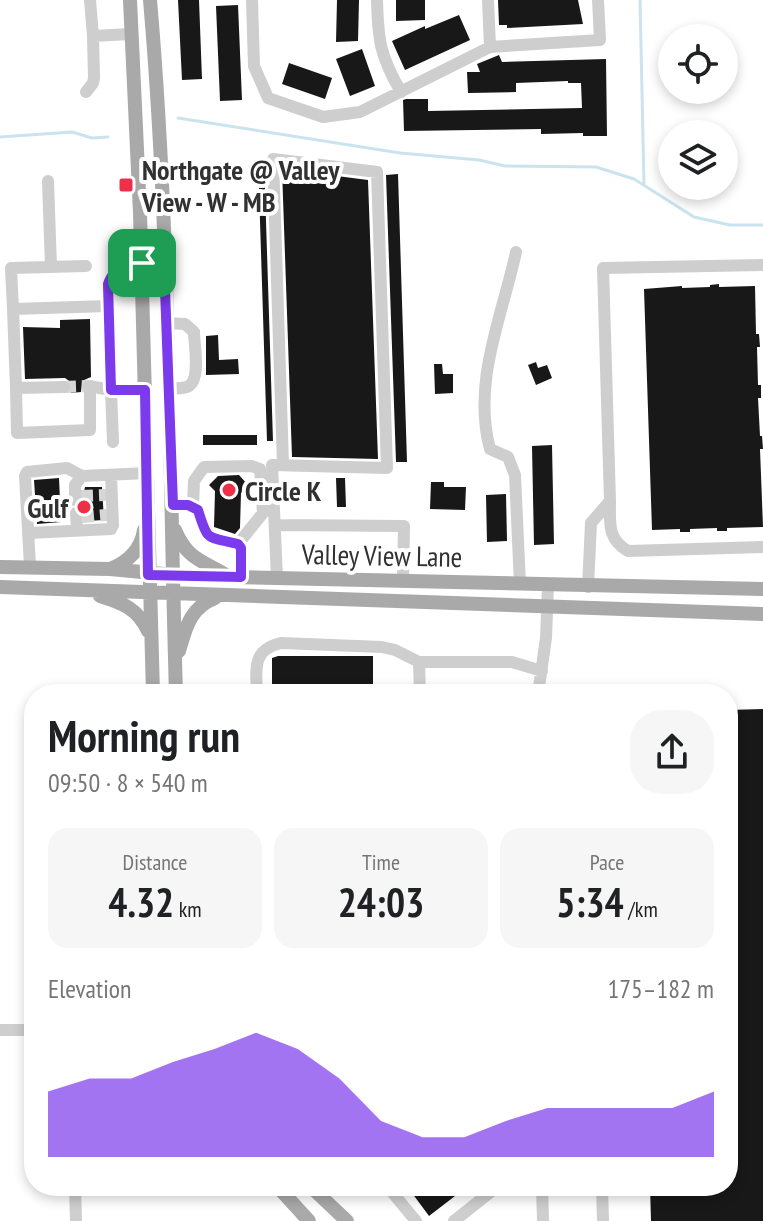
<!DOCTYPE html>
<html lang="en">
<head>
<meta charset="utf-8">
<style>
	:root { --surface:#fff; --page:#f6f6f6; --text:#202124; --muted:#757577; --accent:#7c3aed }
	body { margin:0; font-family:"PT Sans Narrow",sans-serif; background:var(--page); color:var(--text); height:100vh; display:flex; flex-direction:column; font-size:30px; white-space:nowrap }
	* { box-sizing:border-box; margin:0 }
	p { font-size:26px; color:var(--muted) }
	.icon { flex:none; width:44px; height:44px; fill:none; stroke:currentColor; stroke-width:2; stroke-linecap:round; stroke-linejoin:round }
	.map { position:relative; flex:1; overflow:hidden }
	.drawer { position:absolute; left:24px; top:684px; width:714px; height:512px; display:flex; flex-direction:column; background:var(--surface); border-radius:32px; box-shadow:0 4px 12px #0003 }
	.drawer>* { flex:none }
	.tools { position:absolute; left:658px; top:24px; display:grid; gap:16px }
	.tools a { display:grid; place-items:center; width:80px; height:80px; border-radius:50%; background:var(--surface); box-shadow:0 4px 12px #0003; font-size:40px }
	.pin { position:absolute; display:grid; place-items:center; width:68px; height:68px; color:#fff; margin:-34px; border-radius:16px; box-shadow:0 4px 12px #0006 }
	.round { display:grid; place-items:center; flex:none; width:84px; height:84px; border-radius:32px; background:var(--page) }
	.overview { display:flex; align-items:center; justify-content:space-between; height:136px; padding:0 24px }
	h1 { font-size:44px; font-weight:700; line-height:60px }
	.figures { display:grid; grid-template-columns:repeat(3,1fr); gap:12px; height:136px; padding:8px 24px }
	.figures div { display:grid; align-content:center; border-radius:20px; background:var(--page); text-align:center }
	.figures b { font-size:40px; font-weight:700 }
	.figures small { font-size:22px; font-weight:400 }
	.figures p { font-size:22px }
	.chart { height:224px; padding:16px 24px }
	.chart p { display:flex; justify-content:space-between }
	.chart svg { width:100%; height:144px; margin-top:8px; fill:var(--accent); opacity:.7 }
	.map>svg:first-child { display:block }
</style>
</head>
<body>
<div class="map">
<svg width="763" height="1221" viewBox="0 0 763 1221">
	<rect width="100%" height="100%" fill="#fff"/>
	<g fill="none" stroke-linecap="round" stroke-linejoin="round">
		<!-- stream -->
		<path stroke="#cbe3ee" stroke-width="3" d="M640 0 644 184
			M178 118 400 153 479 160 505 166 596 167 634 179 694 217 730 225H763
			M0 137 72 132 92 138 108 137"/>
	</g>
	<!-- building -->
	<path fill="#181818" d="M178 0H199L202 79 182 80Z
		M337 0H359L358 41 336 42Z
		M396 0H425V20L396 21Z
		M498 0H578L583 24 507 28V25H499Z
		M238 5 242 100 220 101 216 6Z
		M459 15 470 40 405 70 392 41 425 26V29Z
		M362 49 375 86 350 96 336 59Z
		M499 55 502 62 606 59 607 136H583V133L541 134V129L404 131 403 100 406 99H428V111L582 108 581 83H568V81L516 83V92L468 93 467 72H480L477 64Z
		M289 63 332 78 325 99 282 84Z
		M258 158H264L273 441H267Z
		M282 169 368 180 378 459 292 457Z
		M398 174 407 462H396L386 175Z
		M719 284V287L755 286 756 334H759L760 347H757L758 385H761V398H758L760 436H762L763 449H760L763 527 727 528V531H717V528L690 529V532H680V529L652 530 644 289 682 286V288L710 287V285Z
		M90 319 91 377 82 381 81 392 71 393 72 383 65 378 25 379 23 327 60 328V320Z
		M218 335 219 360 238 359 239 374 206 375V336Z
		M536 362 538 368 547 365 552 378 536 385 528 365Z
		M434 364H442L443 374H453V393L435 394Z
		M203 435H257V445H203Z
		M552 445 554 544 534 545 532 446Z
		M239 475 249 486 241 493 240 528 235 534 214 527 215 491 209 485 218 476Z
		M59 478 60 501H66L70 507 67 513H60L61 522 37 524 34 480Z
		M336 478H345L346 507H337Z
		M431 482H444V487H466L465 510 430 509Z
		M85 487H102L104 520 86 521 81 506Z
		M506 494 507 541 487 542 486 495Z
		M278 656H373V694H278L277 684H272V658Z
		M763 709V1221H651L650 1186H728V710Z
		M411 1186H468L429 1216 412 1193 415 1191Z"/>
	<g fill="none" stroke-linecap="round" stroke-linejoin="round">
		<!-- minor-tunnel -->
		<path stroke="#d6d6d6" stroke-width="12" stroke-dasharray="12 6" stroke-linecap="butt" d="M64 387 89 386
			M81 496 107 495
			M82 517 107 515"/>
		<!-- minor -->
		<path stroke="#cecece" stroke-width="12" d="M90 0 93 36 131 34
			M252 0 254 66 268 98 323 117 360 112 490 47 600 40 598 0
			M377 0C378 40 380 56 401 92
			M488 0 490 47
			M86 92 93 83 94 78 93 36
			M48 181 51 267
			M516 252C502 317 472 382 490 449L508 457 515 475 520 584
			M142 263C132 264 119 264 113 272 103 285 111 370 111 390H145
			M13 309 11 268 86 266
			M166 323 185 324 194 332C194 345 201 378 189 386 184 389 174 388 168 389
			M89 386 111 390 113 442
			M64 387 16 388 17 433 90 430V386
			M16 388 13 309 108 306
			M75 500V485L82 476
			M610 501C610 523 607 539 628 551L763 547
			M173 505H188L198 510C207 542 207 536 238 544L241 548V577
			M193 506 194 481 204 467 252 466 260 469 263 513 238 544
			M76 513 77 529
			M275 525 404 526 403 581
			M29 533 111 529 113 525 111 475
			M30 566 25 476 27 472 67 468 82 476 148 473
			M277 578 272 465 387 468 377 172 273 159 283 464
			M588 587 591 523 610 501 603 268 763 265
			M257 694C256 668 252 650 281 643L382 647 395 650 419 662
			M420 694 419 662H512L542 671
			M538 694 546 638 548 585
			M0 1030H34
			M75 1186 76 1221
			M387 1186 416 1221
			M542 1186 543 1221
			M602 1186 603 1221
			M454 1221 498 1186"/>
		<!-- major -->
		<path stroke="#a9a9a9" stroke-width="14" d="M130 0 140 213 153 694
			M150 0C170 230 169 463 176 694
			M175 530C187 559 201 560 226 575
			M0 567 110 569 185 576 763 589
			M110 569C128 562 141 550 144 530
			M0 587 763 614
			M100 596C123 603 138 609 148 631
			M179 651C186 627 190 608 215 598
			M277 1186 309 1221
			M310 1186 347 1221"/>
	</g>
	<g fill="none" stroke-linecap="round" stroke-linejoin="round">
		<!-- route casing -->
		<g stroke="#fff" stroke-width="16">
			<path id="route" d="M164 262 173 505H188L198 510C208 543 207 536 238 544L241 548V577L148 575 145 390H111L108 284C116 260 141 263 164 262Z"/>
		</g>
		<!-- route -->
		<use href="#route" stroke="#7c3aed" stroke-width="10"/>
	</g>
	<!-- markers -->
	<g fill="#ed2f48" stroke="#fff" stroke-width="3">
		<rect x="118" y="177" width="16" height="16" rx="4"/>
		<circle cx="229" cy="490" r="8"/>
		<circle cx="84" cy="507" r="8"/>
	</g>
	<g text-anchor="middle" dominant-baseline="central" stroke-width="8" stroke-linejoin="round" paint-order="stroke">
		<!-- poi labels -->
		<g font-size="28" font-weight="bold" fill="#313131" stroke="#fff" text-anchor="start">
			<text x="142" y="169">Northgate @ Valley<tspan x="142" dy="32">View - W - MB</tspan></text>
			<text x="245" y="490">Circle K</text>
			<text x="68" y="507" text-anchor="end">Gulf</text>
		</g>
		<!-- street labels -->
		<g font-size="28" fill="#313131" stroke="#fff">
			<text transform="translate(382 555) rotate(1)">Valley View Lane</text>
		</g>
	</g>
</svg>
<div class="tools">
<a><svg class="icon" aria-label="locate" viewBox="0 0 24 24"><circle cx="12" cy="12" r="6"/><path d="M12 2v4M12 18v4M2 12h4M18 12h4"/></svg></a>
<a><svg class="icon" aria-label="layers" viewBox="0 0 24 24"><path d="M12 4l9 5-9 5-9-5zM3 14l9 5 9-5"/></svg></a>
</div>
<div class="pin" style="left:142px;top:263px;background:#1e9e55"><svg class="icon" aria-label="arrive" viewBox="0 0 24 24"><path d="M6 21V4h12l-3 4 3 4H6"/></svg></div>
<section class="drawer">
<div class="overview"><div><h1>Morning run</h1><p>09:50 · 8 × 540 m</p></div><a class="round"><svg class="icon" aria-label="share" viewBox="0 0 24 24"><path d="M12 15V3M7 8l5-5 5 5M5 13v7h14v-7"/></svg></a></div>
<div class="figures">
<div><p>Distance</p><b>4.32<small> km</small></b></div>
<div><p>Time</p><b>24:03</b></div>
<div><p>Pace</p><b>5:34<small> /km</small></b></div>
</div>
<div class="chart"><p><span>Elevation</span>175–182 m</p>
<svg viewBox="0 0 160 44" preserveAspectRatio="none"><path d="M0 44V24L10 20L20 20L30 15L40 11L50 6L60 11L70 20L80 33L90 38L100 38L110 33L120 29L130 29L140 29L150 29L160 24V44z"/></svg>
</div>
</section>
</div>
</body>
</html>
